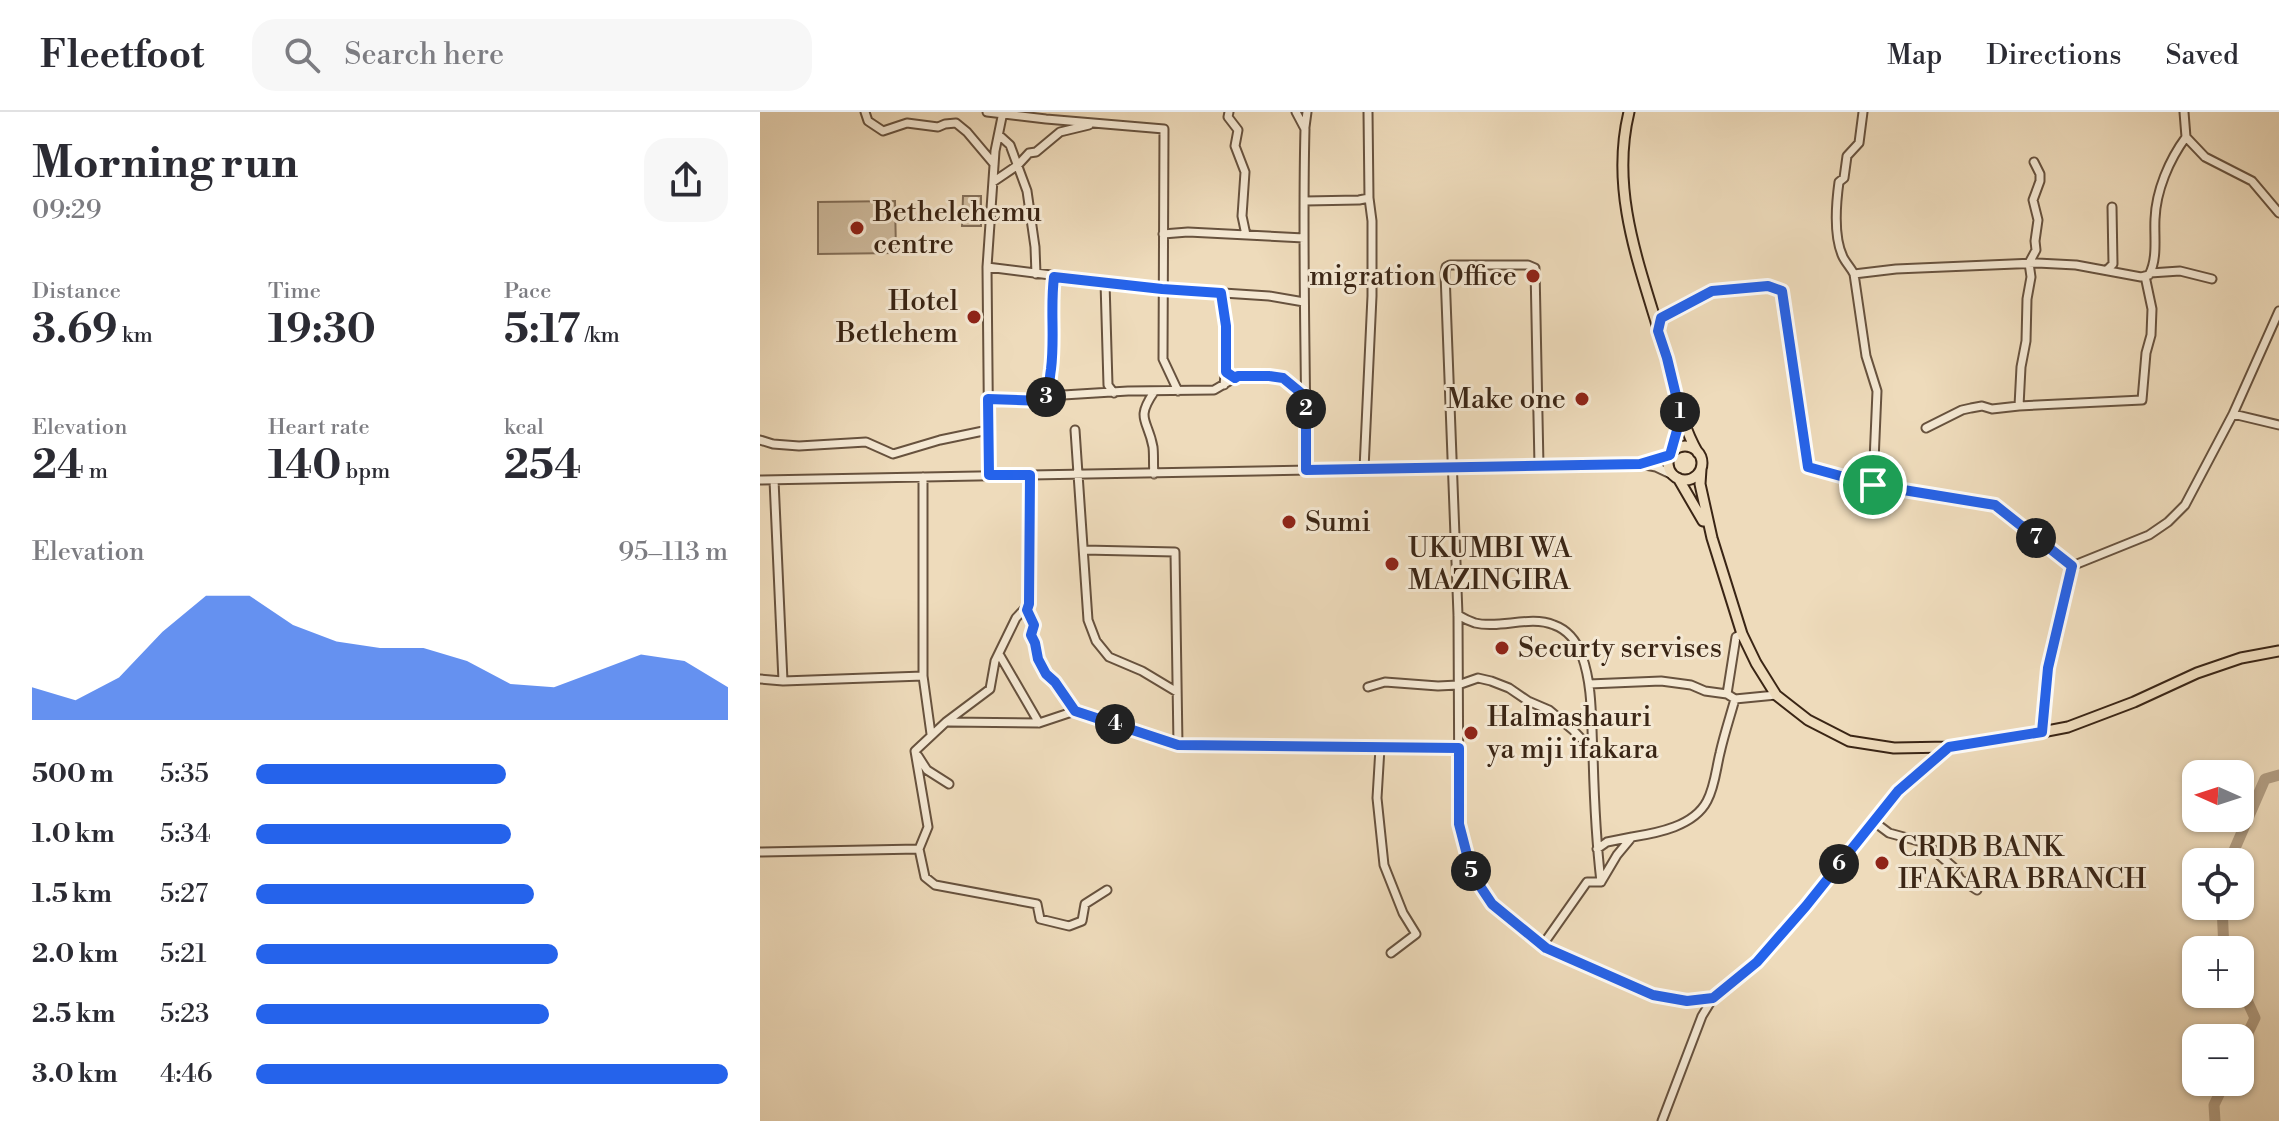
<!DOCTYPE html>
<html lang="en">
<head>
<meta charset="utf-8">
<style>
	:root { --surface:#fff; --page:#f7f7f7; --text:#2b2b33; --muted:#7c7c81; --line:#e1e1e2; --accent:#2563eb }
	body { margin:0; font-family:"Libre Bodoni",serif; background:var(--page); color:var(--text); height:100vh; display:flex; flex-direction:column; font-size:30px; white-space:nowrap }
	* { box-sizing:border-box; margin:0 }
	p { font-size:26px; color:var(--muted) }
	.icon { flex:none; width:44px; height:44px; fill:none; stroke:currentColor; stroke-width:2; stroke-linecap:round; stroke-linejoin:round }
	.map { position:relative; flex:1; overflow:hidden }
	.panel { display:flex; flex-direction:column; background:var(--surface); width:760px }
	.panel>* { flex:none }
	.needle { width:52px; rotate:273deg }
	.controls { position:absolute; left:1422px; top:648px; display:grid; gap:16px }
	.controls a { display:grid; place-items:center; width:72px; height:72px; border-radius:16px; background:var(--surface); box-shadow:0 2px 6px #0004; font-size:40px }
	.pin { position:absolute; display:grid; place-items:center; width:68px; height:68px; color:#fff; margin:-34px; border:4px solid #fff; border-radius:50%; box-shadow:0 2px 8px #0007 }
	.km { position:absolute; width:40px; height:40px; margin:-20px; border-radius:50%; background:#222; color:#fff; font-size:22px; line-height:40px; text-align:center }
	.round { display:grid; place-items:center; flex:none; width:84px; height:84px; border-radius:24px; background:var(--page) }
	.overview { display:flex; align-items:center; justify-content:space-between; height:136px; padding:0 32px }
	h1 { font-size:44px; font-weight:800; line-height:60px }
	.figures { display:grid; grid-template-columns:repeat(3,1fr); gap:12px; height:136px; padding:8px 32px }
	.figures div { display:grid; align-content:center }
	.figures b { font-size:40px; font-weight:800 }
	.figures small { font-size:22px; font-weight:400 }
	.figures p { font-size:22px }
	.chart { height:224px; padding:16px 32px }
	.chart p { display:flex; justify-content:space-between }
	.chart svg { width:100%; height:144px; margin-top:8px; fill:var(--accent); opacity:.7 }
	ul { padding:0 32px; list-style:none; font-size:26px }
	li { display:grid; grid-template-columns:128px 96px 1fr; align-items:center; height:60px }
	li i { height:20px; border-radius:10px; background:var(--accent) }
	header { display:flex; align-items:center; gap:48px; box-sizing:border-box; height:112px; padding:0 40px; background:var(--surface); border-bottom:2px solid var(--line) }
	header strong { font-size:38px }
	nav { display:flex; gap:44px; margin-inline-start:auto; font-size:28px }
	.search { width:560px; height:72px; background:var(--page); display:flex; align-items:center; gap:20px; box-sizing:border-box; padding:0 28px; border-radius:24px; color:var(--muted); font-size:30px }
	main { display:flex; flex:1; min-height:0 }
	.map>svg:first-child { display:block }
</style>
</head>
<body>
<header>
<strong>Fleetfoot</strong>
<div class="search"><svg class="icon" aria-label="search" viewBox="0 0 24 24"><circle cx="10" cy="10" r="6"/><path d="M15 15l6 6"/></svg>Search here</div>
<nav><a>Map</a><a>Directions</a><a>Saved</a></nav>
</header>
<main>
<section class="panel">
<div class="overview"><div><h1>Morning run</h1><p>09:29</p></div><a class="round"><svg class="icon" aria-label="share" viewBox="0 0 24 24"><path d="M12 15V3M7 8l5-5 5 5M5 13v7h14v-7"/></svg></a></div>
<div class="figures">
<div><p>Distance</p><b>3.69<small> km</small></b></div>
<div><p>Time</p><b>19:30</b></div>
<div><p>Pace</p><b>5:17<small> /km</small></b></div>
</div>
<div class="figures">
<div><p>Elevation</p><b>24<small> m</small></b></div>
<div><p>Heart rate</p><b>140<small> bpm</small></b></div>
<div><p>kcal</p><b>254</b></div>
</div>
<div class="chart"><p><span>Elevation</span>95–113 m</p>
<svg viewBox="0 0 160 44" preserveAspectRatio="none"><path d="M0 44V34L10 38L20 31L30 17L40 6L50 6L60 15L70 20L80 22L90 22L100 26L110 33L120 34L130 29L140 24L150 26L160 34V44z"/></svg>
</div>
<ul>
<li><b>500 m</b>5:35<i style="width:53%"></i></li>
<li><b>1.0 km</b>5:34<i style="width:54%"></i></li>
<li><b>1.5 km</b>5:27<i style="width:59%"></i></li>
<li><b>2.0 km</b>5:21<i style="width:64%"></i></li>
<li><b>2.5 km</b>5:23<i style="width:62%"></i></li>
<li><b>3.0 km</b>4:46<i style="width:100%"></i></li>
</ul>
</section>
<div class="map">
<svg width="1519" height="1009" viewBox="0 0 1519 1009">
	<rect width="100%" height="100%" fill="#eedbbb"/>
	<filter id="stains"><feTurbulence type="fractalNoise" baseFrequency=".0025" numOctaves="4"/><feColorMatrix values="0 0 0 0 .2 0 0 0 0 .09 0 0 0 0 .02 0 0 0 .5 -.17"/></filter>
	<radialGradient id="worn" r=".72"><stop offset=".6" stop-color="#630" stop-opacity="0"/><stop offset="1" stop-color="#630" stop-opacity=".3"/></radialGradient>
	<!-- green -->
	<path fill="#cfbc9f" stroke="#84705a" stroke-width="2" d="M203 84H221V114H202Z
		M135 89 136 141 58 142V90Z"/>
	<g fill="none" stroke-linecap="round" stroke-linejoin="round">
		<!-- river -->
		<path stroke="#b19d83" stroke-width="11" d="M1469 750 1505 667 1519 663
			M1462 794 1464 838
			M1480 873 1495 906 1480 938
			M1455 1009 1454 993 1465 970"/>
		<!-- minor casing -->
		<g stroke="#67523e" stroke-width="11">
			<path id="minor" d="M105 0 108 9 123 19 147 11 178 15 185 12 196 11 207 20 234 52
				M227 0 286 7 404 17 403 247 418 279
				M469 0 468 5 478 18 475 34 485 60 482 104 486 123
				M536 0 545 17C542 131 546 244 546 358
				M1424 0 1426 25 1445 45 1492 69 1519 101
				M545 15 547 0
				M239 23 250 33 267 79 275 135 276 162
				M1274 50 1280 62V69L1273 88 1278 108 1275 129 1276 138 1269 151 1271 165 1267 187 1266 229 1261 255 1259 294 1382 288 1386 241 1391 223 1392 197 1385 164
				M233 70 258 53 269 41 276 40 300 20 329 13
				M545 89 599 88 609 86 608 0
				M403 122 428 120 544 126
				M227 155 402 177 509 184 544 190
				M1347 158 1353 152 1352 95
				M1390 161 1420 159 1452 167
				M1094 162C1091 156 1086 151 1083 145 1073 124 1076 92 1079 70L1084 66 1087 44 1099 31 1103 0
				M345 170 348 273 354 281
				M461 181C468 210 468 243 464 273
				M898 217 901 206 952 179 1008 174 1022 179 1048 355 1113 373 1235 393 1312 454
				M287 284C299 248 290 203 294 165
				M228 287 284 289 287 284 368 279 454 278 478 264H509L523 266 546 285
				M1473 302 1519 313
				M1166 316 1202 298 1211 296 1222 294 1232 297 1259 294
				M315 318 328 508 336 529 349 545 382 559 417 580
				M0 328 13 332 39 334 106 330 133 342 180 328 228 318
				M882 352 910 343
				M779 354 775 156 768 153H690L686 155 685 161 698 503 699 712 712 762 732 792 786 836 893 883 927 889 953 886
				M604 357 612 184V109L609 86
				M394 362C393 353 394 344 393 335 388 307 375 308 394 280
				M229 363 227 155 235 39 243 0
				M270 363 269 492 256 506 235 549 230 577 186 610 155 639 168 715 159 737 165 765 175 773 277 792 280 807 309 814 322 809 325 792 347 778
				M163 365V564L171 622
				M0 368 880 352 896 355 915 364
				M14 368 23 569 163 564
				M1113 373 1117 279 1106 244 1094 162 1136 157 1277 151 1316 153 1381 165 1389 163C1398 146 1394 125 1395 107 1396 79 1409 48 1426 25
				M324 438 415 440 418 633
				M268 493 267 498 274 513 271 523 275 531 278 547 286 562 295 570 315 599
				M698 503C703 506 709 509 715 511 740 517 770 503 794 513 808 518 817 530 822 544 833 575 831 608 833 641 834 684 836 727 841 770
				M239 542 279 611
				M0 567 23 569
				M829 572 901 569 931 573 945 579 967 582 975 587 1016 583
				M608 575 625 570 678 574 698 573 718 566 731 569 749 576 768 589 789 598 813 618 832 638
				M967 582 976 525 982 522
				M188 610 279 611 315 599 418 633 699 636
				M1282 620 1288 556 1312 454 1389 423 1408 410 1425 393 1473 302 1519 199
				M620 636 617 686 624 753 643 801 656 822 631 841
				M158 644 167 658 189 672
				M1113 709 1129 721 1162 730 1170 735 1193 755 1200 767 1217 778
				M837 737 847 730 872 725
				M0 740 159 737
				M782 834 827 770H841L857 743 872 725C898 721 934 714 947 689 955 674 956 657 960 641 964 623 970 605 975 587
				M902 1009 942 904 953 886 997 850 1046 794 1138 679 1189 635"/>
		</g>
		<!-- major casing -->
		<g stroke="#3a2515" stroke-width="13">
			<path id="major" d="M869 0C848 86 885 166 907 247 916 280 921 312 938 341
				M908 351a17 17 0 1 1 34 0a17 17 0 1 1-34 0Z
				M912 341 921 306
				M941 357 940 372 952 426 982 522 996 551 1016 583 1048 608 1089 629 1134 636 1189 635 1282 620 1308 615 1374 590 1437 561 1481 546 1519 539
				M918 366 943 409"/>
		</g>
		<!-- minor -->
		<use href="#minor" stroke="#f4e8d3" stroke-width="7"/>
		<!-- major -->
		<use href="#major" stroke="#eedbbb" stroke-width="9"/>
	</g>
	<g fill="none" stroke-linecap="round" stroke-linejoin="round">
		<!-- route casing -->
		<g stroke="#fff" stroke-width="16">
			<path id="route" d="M294 165 402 177 461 181 466 214V260L475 266 478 264H509L523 266 546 285V358L880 352 910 343 921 304 907 246 898 219 901 206 952 179 1008 174 1022 179 1048 355 1113 373 1235 393 1312 454 1288 556 1282 620 1189 635 1138 679 1046 794 997 850 953 886 927 889 893 883 786 836 732 792 712 762 699 712V636L418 633 315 599 295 570 286 562 278 547 275 531 271 523 274 513 267 498 269 492 270 363H229L228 287 284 289C290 278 289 269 291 257 295 226 290 196 294 165Z"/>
		</g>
		<!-- route -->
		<use href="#route" stroke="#2563eb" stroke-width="10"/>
	</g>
	<!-- markers -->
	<g fill="#8f2418" stroke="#f4e8d3" stroke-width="3">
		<circle cx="97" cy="116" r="8"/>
		<circle cx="773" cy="164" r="8"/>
		<circle cx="214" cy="205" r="8"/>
		<circle cx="822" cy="287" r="8"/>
		<circle cx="529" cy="410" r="8"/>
		<circle cx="632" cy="452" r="8"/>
		<circle cx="742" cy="536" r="8"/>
		<circle cx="711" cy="621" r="8"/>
		<circle cx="1122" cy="751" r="8"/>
	</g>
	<g text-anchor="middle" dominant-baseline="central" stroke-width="6" stroke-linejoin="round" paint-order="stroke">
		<!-- poi labels -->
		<g font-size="28" fill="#3a2515" stroke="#f4e8d3" text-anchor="start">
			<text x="113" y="100">Bethelehemu<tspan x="113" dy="32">centre</tspan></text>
			<text x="757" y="164" text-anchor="end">migration Office</text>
			<text x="198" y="189" text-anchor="end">Hotel<tspan x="198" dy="32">Betlehem</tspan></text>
			<text x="806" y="287" text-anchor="end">Make one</text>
			<text x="545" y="410">Sumi</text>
			<text x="648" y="436">UKUMBI WA<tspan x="648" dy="32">MAZINGIRA</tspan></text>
			<text x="758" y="536">Securty servises</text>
			<text x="727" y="605">Halmashauri<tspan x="727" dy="32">ya mji ifakara</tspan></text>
			<text x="1138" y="735">CRDB BANK<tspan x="1138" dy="32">IFAKARA BRANCH</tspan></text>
		</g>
	</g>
	<rect width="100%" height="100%" filter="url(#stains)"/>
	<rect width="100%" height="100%" fill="url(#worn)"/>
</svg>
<div class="controls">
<a><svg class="needle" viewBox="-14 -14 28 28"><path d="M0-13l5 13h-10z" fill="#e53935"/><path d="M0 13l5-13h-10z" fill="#7c7c81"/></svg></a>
<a><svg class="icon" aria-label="locate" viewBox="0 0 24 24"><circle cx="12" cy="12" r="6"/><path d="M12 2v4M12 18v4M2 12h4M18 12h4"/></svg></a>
<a>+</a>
<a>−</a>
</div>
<div class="pin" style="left:1113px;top:373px;background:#1e9e55"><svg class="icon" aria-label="arrive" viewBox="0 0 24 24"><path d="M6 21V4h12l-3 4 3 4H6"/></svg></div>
<b class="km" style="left:920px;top:300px">1</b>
<b class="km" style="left:546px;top:297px">2</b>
<b class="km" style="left:286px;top:285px">3</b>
<b class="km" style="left:355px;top:612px">4</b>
<b class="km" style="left:711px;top:759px">5</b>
<b class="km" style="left:1079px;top:752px">6</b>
<b class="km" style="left:1276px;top:426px">7</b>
</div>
</main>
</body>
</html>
